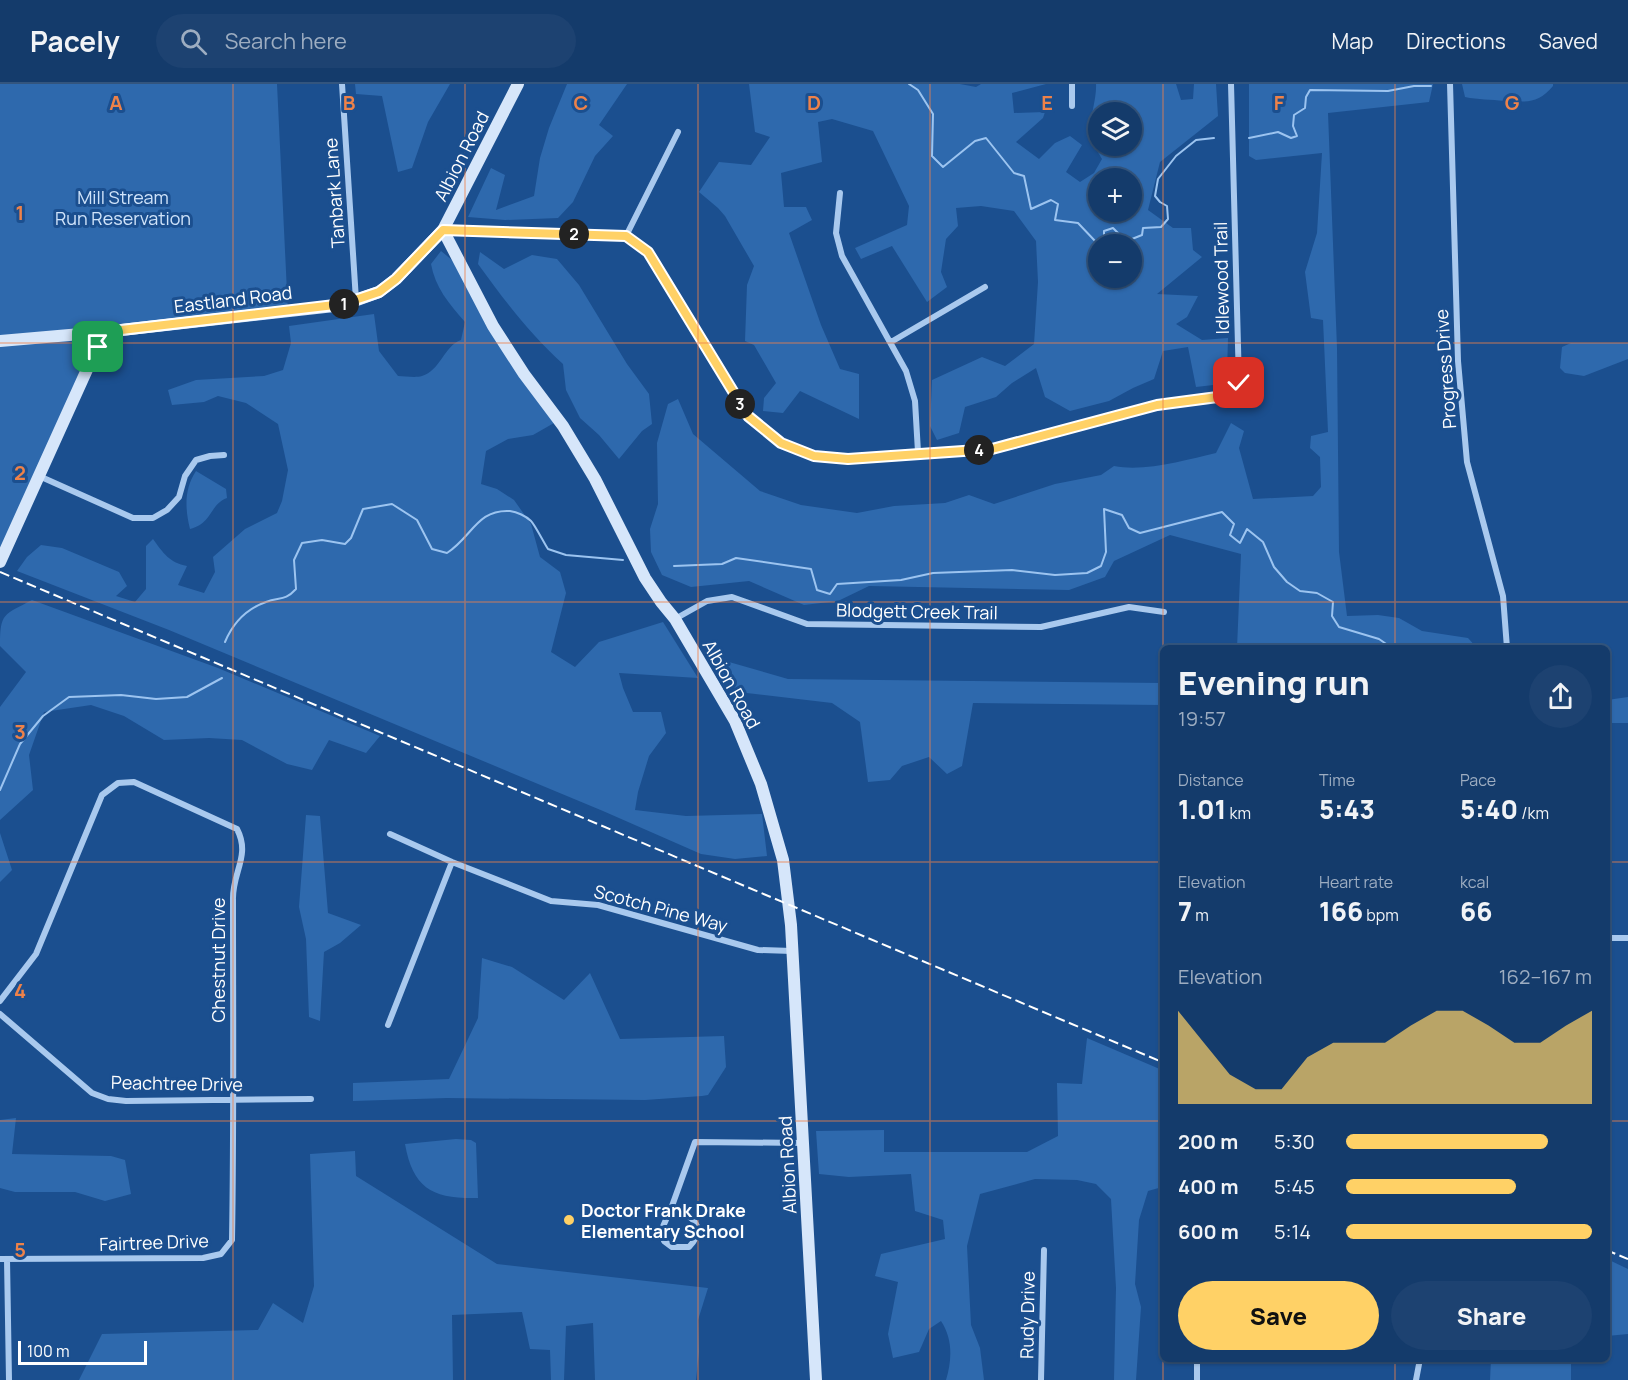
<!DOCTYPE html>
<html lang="en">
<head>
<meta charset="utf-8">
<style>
	:root { --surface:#143b6b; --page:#1d4271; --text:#f1f3f6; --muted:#9dadc1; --line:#33557e; --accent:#ffd166 }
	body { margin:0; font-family:Manrope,sans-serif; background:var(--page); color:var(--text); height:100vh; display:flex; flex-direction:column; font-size:22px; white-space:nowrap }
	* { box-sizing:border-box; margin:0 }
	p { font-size:20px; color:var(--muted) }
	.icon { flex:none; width:33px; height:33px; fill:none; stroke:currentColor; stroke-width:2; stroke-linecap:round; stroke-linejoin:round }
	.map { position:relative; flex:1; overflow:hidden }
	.sheet { position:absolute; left:1160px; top:561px; width:450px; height:717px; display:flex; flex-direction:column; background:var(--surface); border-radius:9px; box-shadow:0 2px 4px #0004,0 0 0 2px var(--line) }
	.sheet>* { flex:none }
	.controls { position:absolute; left:1088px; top:18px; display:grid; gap:12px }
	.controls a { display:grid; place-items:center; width:54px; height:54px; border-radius:50%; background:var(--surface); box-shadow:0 2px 4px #0004,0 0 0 2px var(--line); font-size:30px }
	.scale { position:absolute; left:18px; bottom:15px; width:129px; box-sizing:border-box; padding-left:6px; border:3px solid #fff; border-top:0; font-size:16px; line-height:21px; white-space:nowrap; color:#fff; -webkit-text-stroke:4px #1b4f8f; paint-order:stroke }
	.pin { position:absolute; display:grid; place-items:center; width:51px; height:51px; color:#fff; margin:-26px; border-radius:12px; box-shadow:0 3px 9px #0006 }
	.km { position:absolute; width:30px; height:30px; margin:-15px; border-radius:50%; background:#222; color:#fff; font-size:16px; line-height:30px; text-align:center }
	.round { display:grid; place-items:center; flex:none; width:63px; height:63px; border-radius:32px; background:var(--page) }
	.headline { display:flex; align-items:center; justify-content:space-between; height:102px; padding:0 18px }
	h1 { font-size:33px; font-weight:800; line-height:45px }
	.metrics { display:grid; grid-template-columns:repeat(3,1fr); gap:9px; height:102px; padding:6px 18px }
	.metrics div { display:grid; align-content:center }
	.metrics b { font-size:26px; font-weight:800 }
	.metrics small { font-size:16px; font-weight:400 }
	.metrics p { font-size:16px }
	.chart { height:168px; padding:12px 18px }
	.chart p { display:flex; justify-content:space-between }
	.chart svg { width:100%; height:108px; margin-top:6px; fill:var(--accent); opacity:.7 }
	.primary-button { display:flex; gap:12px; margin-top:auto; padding:12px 18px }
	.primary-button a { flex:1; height:69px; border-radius:36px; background:var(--accent); color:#111; font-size:24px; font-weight:800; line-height:69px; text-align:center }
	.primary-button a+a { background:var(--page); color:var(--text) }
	ul { padding:0 18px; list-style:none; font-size:20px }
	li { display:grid; grid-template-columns:96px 72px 1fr; align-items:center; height:45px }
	li i { height:15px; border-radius:8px; background:var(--accent) }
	header { display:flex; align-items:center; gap:36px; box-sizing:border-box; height:84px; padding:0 30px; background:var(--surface); border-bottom:2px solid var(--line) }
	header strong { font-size:28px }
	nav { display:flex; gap:33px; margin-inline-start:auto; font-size:21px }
	.search { width:420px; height:54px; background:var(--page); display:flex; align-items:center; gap:15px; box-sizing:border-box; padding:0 21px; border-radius:33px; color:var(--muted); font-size:22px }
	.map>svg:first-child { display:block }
</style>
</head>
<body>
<header>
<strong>Pacely</strong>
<div class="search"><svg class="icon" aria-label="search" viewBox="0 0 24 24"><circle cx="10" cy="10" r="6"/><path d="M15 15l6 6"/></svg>Search here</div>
<nav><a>Map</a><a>Directions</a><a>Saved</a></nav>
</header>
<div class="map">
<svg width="1628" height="1296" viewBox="0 0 1628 1296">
	<rect width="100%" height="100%" fill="#1b4f8f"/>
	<!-- green -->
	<path fill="#2e69ad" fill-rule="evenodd" d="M0 0H277L288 229 107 248 0 472Z
		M355 0H450L428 38 412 84 398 88 382 12 356 10Z
		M567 0H627L599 41 613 52 595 72 573 118 558 134 505 136 468 133 491 84 505 91 496 126 534 112 540 74 549 44Z
		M749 0H960L976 3 981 0H1046L1012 9 1014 29 1045 28 1043 34 1016 58 1039 75 1055 59 1070 52 1082 61 1066 88 1080 98 1094 89 1102 75C1099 70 1095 64 1093 58 1086 39 1097 19 1096 0H1176L1181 16 1193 15 1194 0H1216L1218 32 1160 78 1148 126 1173 144H1191L1193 166 1202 173 1157 210 1198 212 1187 233 1176 240 1202 256 1228 254 1227 290 1222 300 1196 303 1188 263 1163 267 1154 295 1133 304 1109 317 1070 327 1045 313 1036 284 1012 299 996 313 965 323 959 349 937 356 930 342 932 296 982 273 1005 282 1034 260 1038 198 1036 157 1014 127 981 122 956 124 958 142 946 155 941 188 947 203 927 218 892 162 861 175 855 164 907 141 909 122 873 47 832 35 818 38 822 78 781 89 784 123H806L812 136 789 149 821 241 840 285 859 290V335L800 307 783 329 763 327 764 314 776 299 754 261 745 257 747 201 754 182 725 132 718 124 699 108 719 78 751 81 770 53 755 48ZM1098 28H1131V62H1098ZM1098 94H1131V128H1098ZM1098 160H1131V194H1098Z
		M1249 0H1433L1429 18 1328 29 1337 264 1339 468 1347 532 1378 531 1399 534 1422 547 1468 554 1477 564H1237L1241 470 1170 451 1114 477 1105 493 1069 506 869 502 838 517 804 521 749 497 691 503 662 491 651 468 650 445 658 420 657 359 668 320 678 315 693 350 760 407 801 421 857 429 894 422 945 419 969 411 994 420 1055 400 1101 391 1114 382C1145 388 1186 376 1216 369L1231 339 1244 347 1239 364 1253 415 1313 412 1321 403 1320 373 1310 364 1311 352 1328 348 1323 236 1311 234 1305 188 1317 149 1322 69 1256 76 1249 72Z
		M1462 0H1553V2C1538 20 1526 18 1504 17 1491 15 1478 16 1465 13Z
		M441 167 452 176 554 339 533 351 508 355 486 367 481 400 497 405 514 416 531 440 540 473 560 488 566 509 551 568 575 583 599 558 663 538 698 594 619 589 623 604 633 628H661L666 649 649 672 638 708 635 726 686 732 762 730 767 772 735 775 701 770 603 727 169 546 17 487 27 473 41 461 62 464 119 488 127 502 116 512 135 518 146 505V462L153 455C163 469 170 479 187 482L178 501 204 509 215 488 213 473 245 445 277 429 282 417 288 386 278 340 246 319 218 312 204 318 172 321 168 306 196 296 264 292 283 286 291 259 289 242 374 230 379 267 398 292C405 292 415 294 422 292 440 287 444 262 461 256L465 238C449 220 435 203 431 180Z
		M480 168 504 185 532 171 557 175 579 201 627 280 649 310 652 340 642 347 619 375 599 351 580 334 566 306 563 280C530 250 504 216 478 180Z
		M1571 259H1628V275L1584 292 1565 289 1560 284 1562 263Z
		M196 387 226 405 227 414C209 421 213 439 190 445 185 425 184 405 196 387Z
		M32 516 218 584 380 652 366 669 329 656 312 686 287 680 242 656 209 654 164 656 124 632 91 621 44 628 29 671 33 706 0 736V623L26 588 0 562C0 528 4 531 32 516Z
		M708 572 788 595 1162 599V621L973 619 962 682 947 690 929 673 902 682 890 696 868 698 860 638 832 619 738 608 729 600Z
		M1628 613V639H1607V616Z
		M306 731 320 732 328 829 361 841 340 859 324 868 320 937 309 933 306 855 299 823Z
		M0 749 12 786 0 798Z
		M482 874 512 883 564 916 590 889 620 955 724 952 726 983 708 1011 702 1012 645 1016 447 1014 353 1017V999L449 995 478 934Z
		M1087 954 1162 986V1103L1148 1107 1139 1136 1135 1200 1141 1223 1136 1296H1114L1116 1204 1111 1115 1096 1100 1077 1096 1035 1095 980 1110 967 1162 971 1241 980 1264 984 1296H946C952 1276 953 1255 941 1237L929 1245 919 1268 893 1274 888 1250 898 1198 875 1192 881 1170 945 1155 943 1136 915 1127 911 1090 849 1093 819 1090 816 1047 884 1046V1068H1027L1058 1052 1057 999 1082 1000Z
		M16 1034 12 1070 111 1072 125 1076 131 1110 105 1117 75 1108H15L0 1104V1036Z
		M456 1055 471 1056 476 1059 478 1114C433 1115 413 1105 405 1060Z
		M355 1067 356 1092 497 1180 708 1204 698 1236 699 1268 696 1296H595L593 1239 566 1242 564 1296H551L550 1266 530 1265 522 1228 452 1231 453 1296H79L102 1250 258 1246 273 1219 303 1239 314 1202 310 1070Z
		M1607 1175 1628 1185V1250L1607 1252Z
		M1491 1275H1571V1296H1490Z"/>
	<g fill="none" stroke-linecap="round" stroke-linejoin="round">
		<!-- stream -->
		<path stroke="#9cc4f0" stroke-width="2" d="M909 0 918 6 933 30 932 72 943 83 975 57 986 54 1014 89 1024 92 1031 125 1051 116 1058 120 1055 136 1078 139 1096 158H1104V147L1113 144 1123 154 1132 155 1142 151 1143 144 1161 143 1168 135 1167 122 1160 118 1155 112 1158 95 1176 72 1196 56 1214 54
			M1249 54 1278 48 1291 54 1297 52 1293 42 1294 31 1305 24 1306 13 1310 6 1388 7 1414 2H1431
			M674 482 722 480 736 474 811 485 817 506 830 510 837 500 901 496 933 489 1012 486 1055 491 1087 489 1101 482 1106 468 1104 425 1122 431 1129 444 1140 449 1222 428 1234 440 1230 451 1240 459 1247 445 1263 458 1274 483 1287 498 1300 507 1317 509 1333 518 1332 532 1339 543 1379 555 1392 564
			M225 558C233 539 246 525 266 518 280 513 285 517 296 505L294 476 302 459 322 456 345 460 351 454 363 425 392 420 417 436 432 465 447 469C472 453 477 425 510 427 517 428 526 432 531 437 535 441 544 459 548 465L566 471 623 476
			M0 706 20 660 43 632 69 613 121 611 156 615 187 613 222 594"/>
		<!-- street -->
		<path stroke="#a9c9ee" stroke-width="6" d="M342 0 356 216
			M1072 0V22
			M1450 0 1458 277 1467 378 1503 512 1507 564
			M840 109 836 149 842 172 906 287 915 317 918 368
			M443 146 626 152 648 168 748 332 781 359 815 372 848 375 918 368 992 365 1157 321 1225 312 1239 299 1231 0
			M626 152 678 48
			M891 258 985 203
			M39 392 133 434H153L167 426 179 413 185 392 196 376 210 372 224 371
			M675 535 707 517 732 513 807 540 1041 543 1129 523 1164 528
			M390 750 452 778 551 817 598 821 758 866 792 867
			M1606 854H1628
			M0 917 36 870 102 711 118 699 134 698 237 745C251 772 232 788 233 816 233 929 234 1042 232 1156L221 1170 203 1174 0 1175
			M0 930 92 1009 108 1015 126 1017 311 1015
			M388 941 452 778
			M672 1122C691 1132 709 1142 689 1163H672L664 1157 661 1147 672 1122 695 1058 803 1059
			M7 1175 9 1296
			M1041 1296 1044 1166
			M1197 1296V1275
			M1416 1296 1420 1275"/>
		<!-- secondary -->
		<path stroke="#d6e6fa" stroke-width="12" d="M443 146 493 242 524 290 563 342 595 395 645 494 661 518 675 535 735 637 761 700 783 776 791 841 816 1296
			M0 257 104 248 343 221 379 208 396 195 443 146 518 0
			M0 478 104 248"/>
		<!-- rail -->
		<path stroke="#fff" stroke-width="2" stroke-dasharray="10 4.5" stroke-linecap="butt" d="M0 488 1162 978
			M1606 1166 1628 1175"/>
	</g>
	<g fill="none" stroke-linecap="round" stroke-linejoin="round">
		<!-- route casing -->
		<g stroke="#fff" stroke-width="12">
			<path id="route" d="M98 263 104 248 343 220 379 208 396 195 443 146 626 152 648 168 748 332 781 359 814 372 848 375 992 365 1157 321 1225 312 1239 299"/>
		</g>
		<!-- route -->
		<use href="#route" stroke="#ffd166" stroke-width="8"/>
	</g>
	<!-- grid -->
	<path fill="none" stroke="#ee8249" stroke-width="1.5" stroke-opacity="0.55" d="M233 0V1296M465 0V1296M698 0V1296M930 0V1296M1163 0V564M1395 0V564M0 259H1628M0 518H1628M0 778H1162M1606 778H1628M0 1037H1162M1606 1037H1628M1163 1275V1296M1395 1275V1296"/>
	<!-- markers -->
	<circle fill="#ffd166" stroke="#1b4f8f" stroke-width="2" cx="569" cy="1136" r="6"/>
	<g text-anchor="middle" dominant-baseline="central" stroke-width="6" stroke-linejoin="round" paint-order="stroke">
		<!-- street labels -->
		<g font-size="18" fill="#fff" stroke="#1b4f8f">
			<text transform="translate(461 72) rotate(-63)">Albion Road</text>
			<text transform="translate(334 109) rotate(-94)">Tanbark Lane</text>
			<text transform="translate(1221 194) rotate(-91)">Idlewood Trail</text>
			<text transform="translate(233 215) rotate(-7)">Eastland Road</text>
			<text transform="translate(1445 285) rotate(-94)">Progress Drive</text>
			<text transform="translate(917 527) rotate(1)">Blodgett Creek Trail</text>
			<text transform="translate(732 600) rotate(61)">Albion Road</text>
			<text transform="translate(661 824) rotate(15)">Scotch Pine Way</text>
			<text transform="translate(218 876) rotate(-90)">Chestnut Drive</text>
			<text transform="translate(177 999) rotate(1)">Peachtree Drive</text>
			<text transform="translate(787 1081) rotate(-93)">Albion Road</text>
			<text transform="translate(154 1158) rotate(-2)">Fairtree Drive</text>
			<text transform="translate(1027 1231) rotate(-89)">Rudy Drive</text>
		</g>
		<!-- park labels -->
		<g font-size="18" fill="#cfe3fa" stroke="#1b4f8f">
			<text x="123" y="113">Mill Stream<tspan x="123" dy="21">Run Reservation</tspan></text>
		</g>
		<!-- poi labels -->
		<g font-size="18" font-weight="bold" fill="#fff" stroke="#1b4f8f" text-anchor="start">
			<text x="581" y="1126">Doctor Frank Drake<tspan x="581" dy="21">Elementary School</tspan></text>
		</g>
	</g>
	<g font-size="20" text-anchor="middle" font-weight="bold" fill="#ee8249" stroke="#1b4f8f" stroke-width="6" stroke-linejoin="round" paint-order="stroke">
		<text x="116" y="26">A</text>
		<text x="349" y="26">B</text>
		<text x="581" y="26">C</text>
		<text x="814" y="26">D</text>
		<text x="1047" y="26">E</text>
		<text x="1279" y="26">F</text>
		<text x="1512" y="26">G</text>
		<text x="20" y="136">1</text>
		<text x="20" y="396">2</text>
		<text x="20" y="655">3</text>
		<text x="20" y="914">4</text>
		<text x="20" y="1173">5</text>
	</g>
</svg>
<div class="controls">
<a><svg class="icon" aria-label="layers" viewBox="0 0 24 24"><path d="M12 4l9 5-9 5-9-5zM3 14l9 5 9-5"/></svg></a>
<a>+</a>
<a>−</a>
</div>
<div class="scale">100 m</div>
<div class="pin" style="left:98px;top:263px;background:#1e9e55"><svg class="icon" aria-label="arrive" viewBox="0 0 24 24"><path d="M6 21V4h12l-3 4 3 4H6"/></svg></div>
<div class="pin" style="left:1239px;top:299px;background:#d93025"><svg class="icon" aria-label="check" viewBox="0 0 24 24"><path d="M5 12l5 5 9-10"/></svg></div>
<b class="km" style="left:344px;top:220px">1</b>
<b class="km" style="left:574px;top:150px">2</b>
<b class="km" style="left:740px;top:320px">3</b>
<b class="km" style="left:979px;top:366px">4</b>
<section class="sheet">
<div class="headline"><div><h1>Evening run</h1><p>19:57</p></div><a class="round"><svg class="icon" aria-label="share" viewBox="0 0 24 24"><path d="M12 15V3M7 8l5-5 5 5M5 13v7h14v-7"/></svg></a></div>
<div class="metrics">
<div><p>Distance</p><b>1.01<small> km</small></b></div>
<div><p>Time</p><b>5:43</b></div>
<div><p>Pace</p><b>5:40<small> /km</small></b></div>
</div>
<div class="metrics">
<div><p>Elevation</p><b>7<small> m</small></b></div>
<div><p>Heart rate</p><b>166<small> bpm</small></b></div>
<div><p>kcal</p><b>66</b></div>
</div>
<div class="chart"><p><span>Elevation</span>162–167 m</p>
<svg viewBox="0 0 160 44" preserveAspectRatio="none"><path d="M0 44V6L10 19L20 32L30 38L40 38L50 25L60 19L70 19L80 19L90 12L100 6L110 6L120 12L130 19L140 19L150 12L160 6V44z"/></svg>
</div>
<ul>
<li><b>200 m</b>5:30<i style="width:82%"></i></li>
<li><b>400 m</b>5:45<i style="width:69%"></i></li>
<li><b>600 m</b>5:14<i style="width:100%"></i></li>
</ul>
<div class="primary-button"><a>Save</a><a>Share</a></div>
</section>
</div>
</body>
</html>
